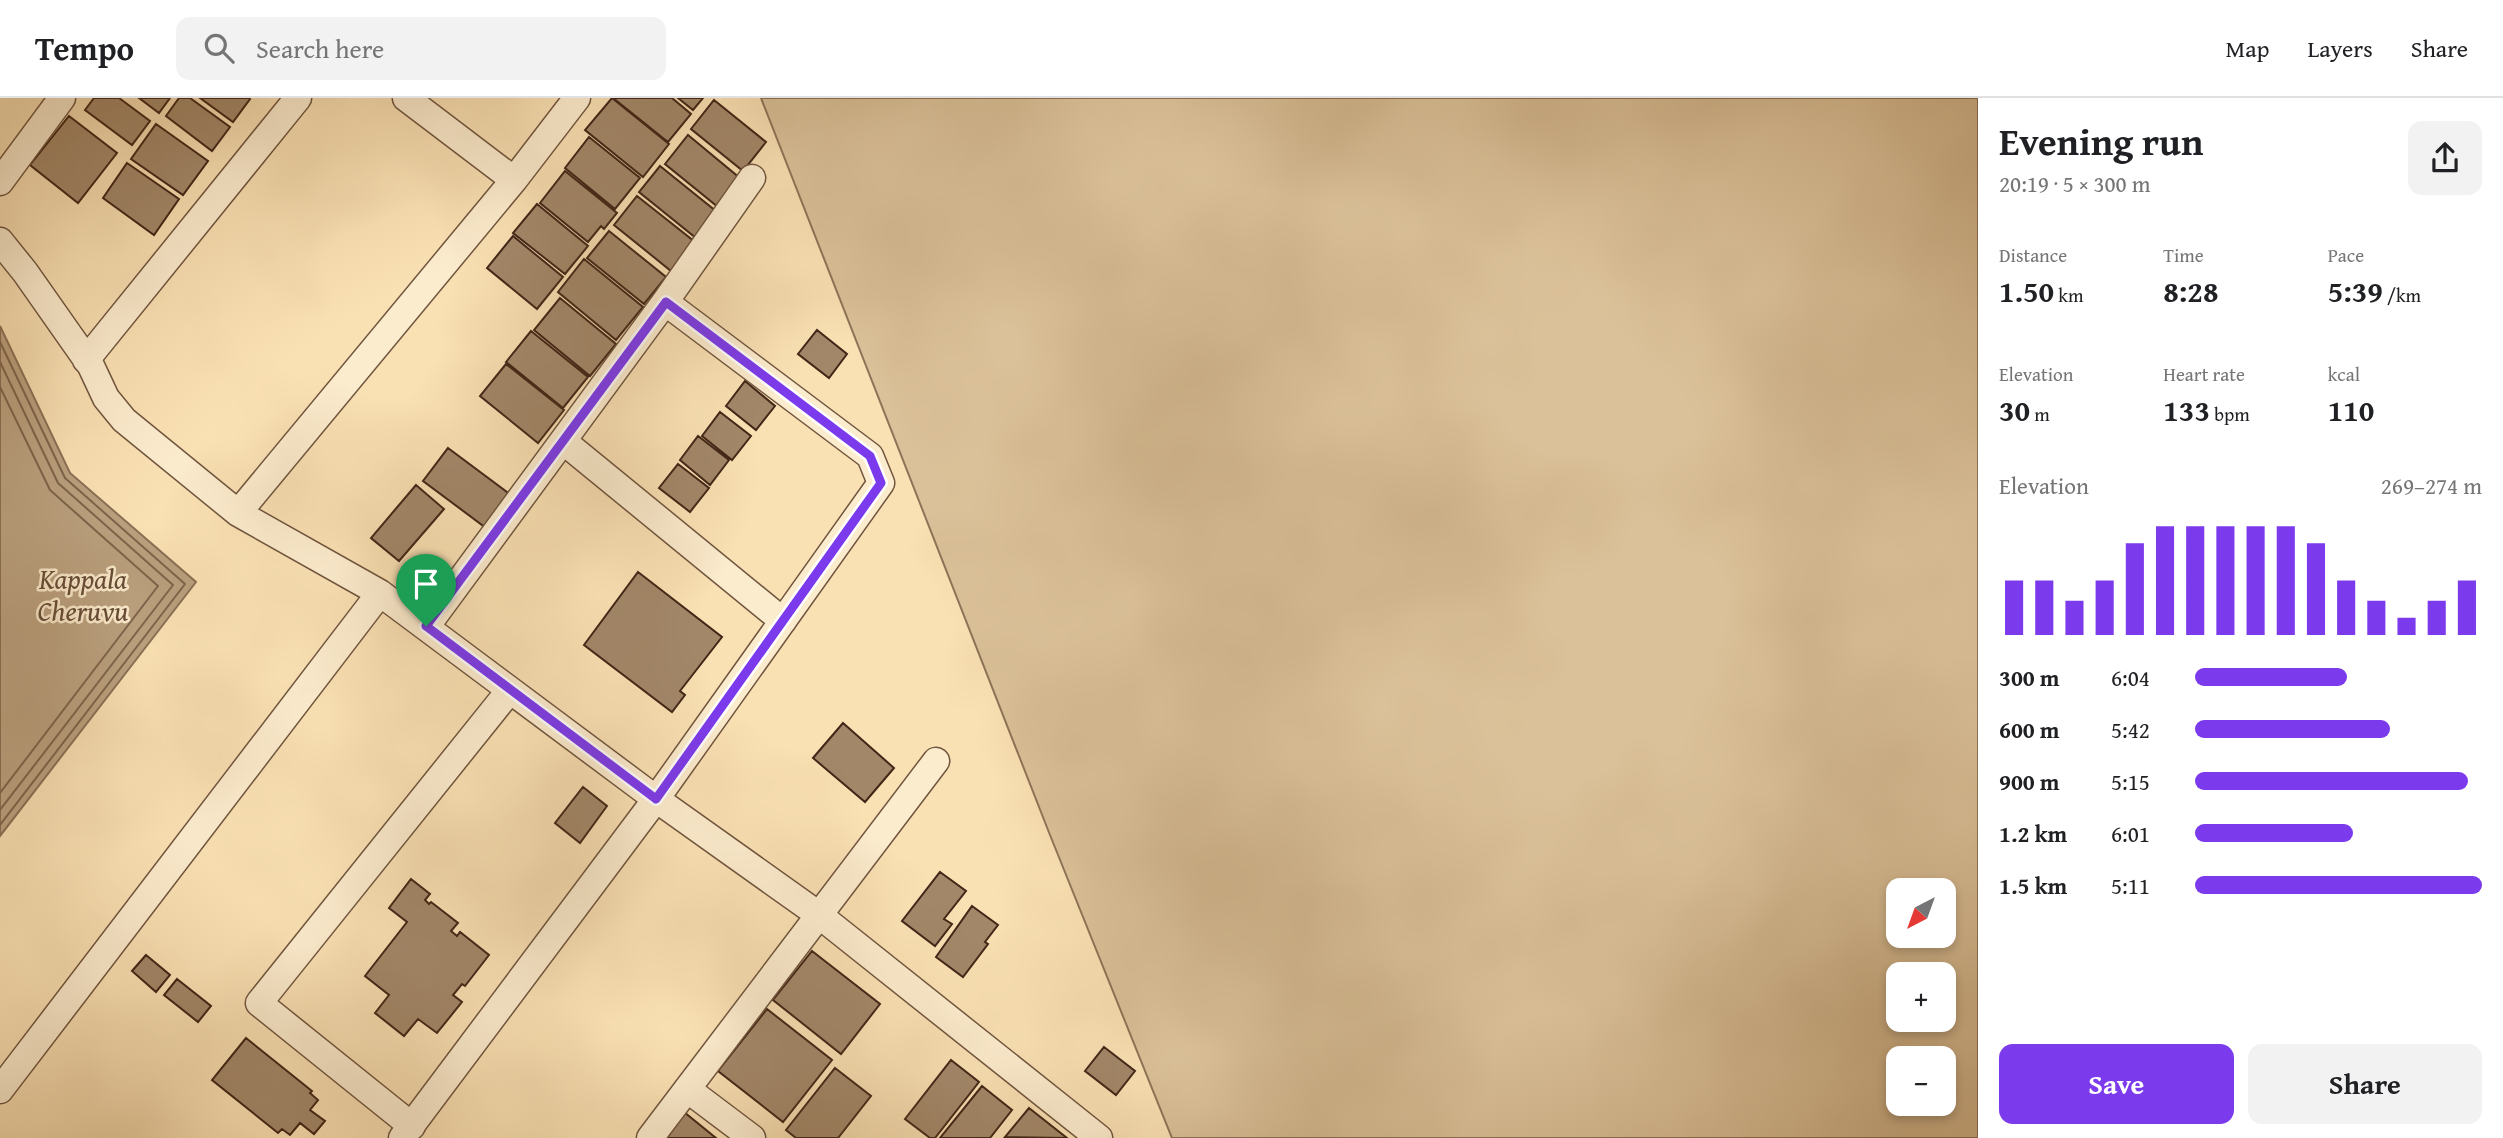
<!DOCTYPE html>
<html lang="en">
<head>
<meta charset="utf-8">
<style>
	:root { --surface:#fff; --page:#f2f2f2; --text:#202124; --muted:#757577; --line:#e0e0e0; --accent:#7c3aed }
	body { margin:0; font-family:"Gentium Book Plus",serif; background:var(--page); color:var(--text); height:100vh; display:flex; flex-direction:column; font-size:26px; white-space:nowrap }
	* { box-sizing:border-box; margin:0 }
	p { font-size:23px; color:var(--muted) }
	.icon { flex:none; width:38px; height:38px; fill:none; stroke:currentColor; stroke-width:2; stroke-linecap:round; stroke-linejoin:round }
	.map { position:relative; flex:1; overflow:hidden }
	.side { display:flex; flex-direction:column; background:var(--surface); width:525px }
	.side>* { flex:none }
	.needle { width:46px; rotate:221deg }
	.tools { position:absolute; left:1886px; top:780px; display:grid; gap:14px }
	.tools a { display:grid; place-items:center; width:70px; height:70px; border-radius:14px; background:var(--surface); box-shadow:0 4px 10px #0003; font-size:35px }
	.pin { position:absolute; display:grid; place-items:center; width:60px; height:60px; color:#fff; margin:-72px -30px; border-radius:50% 50% 50% 0; rotate:-45deg; box-shadow:0 0 7px #0007 }
	.pin .icon { rotate:45deg }
	.round { display:grid; place-items:center; flex:none; width:74px; height:74px; border-radius:14px; background:var(--page) }
	.head { display:flex; align-items:center; justify-content:space-between; height:119px; padding:0 21px }
	h1 { font-size:38px; font-weight:700; line-height:52px }
	.metrics { display:grid; grid-template-columns:repeat(3,1fr); gap:10px; height:119px; padding:7px 21px }
	.metrics div { display:grid; align-content:center }
	.metrics b { font-size:30px; font-weight:700 }
	.metrics small { font-size:19px; font-weight:400 }
	.metrics p { font-size:19px }
	.chart { height:196px; padding:14px 21px }
	.chart p { display:flex; justify-content:space-between }
	.chart svg { width:100%; height:126px; margin-top:7px; stroke:var(--accent); stroke-width:6 }
	.action { display:flex; gap:14px; margin-top:auto; padding:14px 21px }
	.action a { flex:1; height:80px; border-radius:14px; background:var(--accent); color:#fff; font-size:28px; font-weight:700; line-height:80px; text-align:center }
	.action a+a { background:var(--page); color:var(--text) }
	ul { padding:0 21px; list-style:none; font-size:23px }
	li { display:grid; grid-template-columns:112px 84px 1fr; align-items:center; height:52px }
	li i { height:18px; border-radius:9px; background:var(--accent) }
	header { display:flex; align-items:center; gap:42px; box-sizing:border-box; height:98px; padding:0 35px; background:var(--surface); border-bottom:2px solid var(--line) }
	header strong { font-size:33px }
	nav { display:flex; gap:38px; margin-inline-start:auto; font-size:24px }
	.search { width:490px; height:63px; background:var(--page); display:flex; align-items:center; gap:18px; box-sizing:border-box; padding:0 24px; border-radius:14px; color:var(--muted); font-size:26px }
	main { display:flex; flex:1; min-height:0 }
	.map>svg:first-child { display:block }
</style>
</head>
<body>
<header>
<strong>Tempo</strong>
<div class="search"><svg class="icon" aria-label="search" viewBox="0 0 24 24"><circle cx="10" cy="10" r="6"/><path d="M15 15l6 6"/></svg>Search here</div>
<nav><a>Map</a><a>Layers</a><a>Share</a></nav>
</header>
<main>
<div class="map">
<svg width="1978" height="1040" viewBox="0 0 1978 1040">
	<rect width="100%" height="100%" fill="#fae1b4"/>
	<filter id="stains"><feTurbulence type="fractalNoise" baseFrequency=".00286" numOctaves="4"/><feColorMatrix values="0 0 0 0 .2 0 0 0 0 .09 0 0 0 0 .02 0 0 0 .5 -.17"/></filter>
	<radialGradient id="worn" r=".72"><stop offset=".6" stop-color="#630" stop-opacity="0"/><stop offset="1" stop-color="#630" stop-opacity=".3"/></radialGradient>
	<!-- green -->
	<path fill="#dbc199" stroke="#8e7458" stroke-width="2" fill-rule="evenodd" d="M761 0H1978V1040H1172L1050 737ZM1899 793H1944V838H1899ZM1899 877H1944V922H1899ZM1899 961H1944V1006H1899Z"/>
	<!-- water -->
	<path fill="#bba17f" stroke="#8b7055" stroke-width="2" d="M0 228 70 375 196 484 0 738Z"/>
	<g fill="none" stroke-linecap="round" stroke-linejoin="round">
		<!-- shore -->
		<path stroke="#7e644b" stroke-width="2" d="M0 244 65 380 185 486 0 727
			M0 264 58 385 173 487 0 712
			M0 289 50 392 158 488 0 695"/>
	</g>
	<!-- building -->
	<path fill="#a28769" stroke="#422617" stroke-width="2" d="M94 0H119L150 23 132 47 85 12Z
		M139 0H170L159 15Z
		M179 0H190L230 29 212 53 166 18Z
		M200 0H249L250 1 233 24Z
		M612 0 669 46 643 79 585 32Z
		M613 0H672L691 16 668 44Z
		M678 0H703L693 12Z
		M714 2 766 44 743 73 691 31Z
		M69 18 117 55 78 105 30 67Z
		M156 26 208 63 183 97 131 61Z
		M688 37 741 81 718 109 665 66Z
		M589 39 640 80 615 111 565 70Z
		M127 65 179 101 154 137 103 100Z
		M660 68 717 114 696 140 639 94Z
		M565 73 617 115 604 131 601 128 588 144 540 105Z
		M637 98 695 144 671 173 614 127Z
		M537 106 588 148 565 176 513 135Z
		M609 133 666 179 644 206 587 160Z
		M513 138 563 179 537 211 487 170Z
		M584 161 643 209 616 242 558 194Z
		M560 200 616 246 590 278 534 232Z
		M817 232 847 256 829 280 798 256Z
		M531 233 588 279 563 310 506 264Z
		M506 266 564 312 538 345 480 298Z
		M745 283 775 308 756 332 726 308Z
		M720 314 751 338 732 362 702 338Z
		M698 338 729 362 710 387 680 362Z
		M448 350 511 397 486 430 423 383Z
		M678 366 709 390 690 414 659 390Z
		M416 387 444 411 399 463 371 440Z
		M638 474 722 539 680 593 685 597 672 614 584 547Z
		M843 625 894 670 865 704 813 660Z
		M583 689 607 708 580 745 555 725Z
		M940 774 966 793 944 821 952 826 935 848 902 823Z
		M411 781 430 796 425 802 429 806 431 804 458 825 451 833 457 838 460 834 489 857 465 888 462 886 453 897 462 904 437 935 418 921 404 938 375 915 389 897 365 878 407 824 389 810Z
		M972 808 998 827 985 844 988 846 963 879 936 859Z
		M812 853 880 906 841 956 773 902Z
		M146 857 170 877 156 894 132 873Z
		M177 881 211 908 198 924 164 897Z
		M767 911 832 962 783 1024 718 973Z
		M246 940 312 993 310 995 318 1002 310 1012 325 1023 314 1036 300 1025 290 1037 282 1031 278 1035 212 982Z
		M1104 949 1135 973 1116 997 1085 973Z
		M951 962 979 984 935 1040H930L905 1021Z
		M835 970 871 998 838 1040H796L786 1032Z
		M982 988 1012 1012 990 1040H940Z
		M1029 1010 1067 1040 1005 1039Z
		M684 1014 716 1040H663Z"/>
	<g fill="none" stroke-linecap="round" stroke-linejoin="round">
		<!-- street casing -->
		<g stroke="#70553e" stroke-width="29">
			<path id="street" d="M406 0 514 82
				M577 0 514 82 238 415 380 495 656 701 819 817 1099 1040
				M0 84 62 0
				M0 143 25 174 91 268 106 300 124 322 238 415
				M86 262 298 0
				M563 343 783 523
				M426 529 665 204 752 80
				M687 991 752 1040
				M0 992 380 495
				M412 1028 259 905 510 592
				M402 1040 656 701 881 385 870 358 665 204
				M650 1040 936 663"/>
		</g>
		<!-- street -->
		<use href="#street" stroke="#fcecce" stroke-width="26"/>
	</g>
	<g fill="none" stroke-linecap="round" stroke-linejoin="round">
		<!-- route casing -->
		<g stroke="#fff" stroke-width="14">
			<path id="route" d="M666 204 870 358 881 385 656 701 426 528Z"/>
		</g>
		<!-- route -->
		<use href="#route" stroke="#7c3aed" stroke-width="9"/>
	</g>
	<g text-anchor="middle" dominant-baseline="central" stroke-width="5" stroke-linejoin="round" paint-order="stroke">
		<!-- water labels -->
		<g font-size="28" font-style="italic" fill="#664b36" stroke="#fcecce">
			<text x="83" y="480">Kappala<tspan x="83" dy="32">Cheruvu</tspan></text>
		</g>
	</g>
	<rect width="100%" height="100%" filter="url(#stains)"/>
	<rect width="100%" height="100%" fill="url(#worn)"/>
</svg>
<div class="tools">
<a><svg class="needle" viewBox="-14 -14 28 28"><path d="M0-13l5 13h-10z" fill="#e53935"/><path d="M0 13l5-13h-10z" fill="#757577"/></svg></a>
<a>+</a>
<a>−</a>
</div>
<div class="pin" style="left:426px;top:528px;background:#1e9e55"><svg class="icon" aria-label="arrive" viewBox="0 0 24 24"><path d="M6 21V4h12l-3 4 3 4H6"/></svg></div>
</div>
<section class="side">
<div class="head"><div><h1>Evening run</h1><p>20:19 · 5 × 300 m</p></div><a class="round"><svg class="icon" aria-label="share" viewBox="0 0 24 24"><path d="M12 15V3M7 8l5-5 5 5M5 13v7h14v-7"/></svg></a></div>
<div class="metrics">
<div><p>Distance</p><b>1.50<small> km</small></b></div>
<div><p>Time</p><b>8:28</b></div>
<div><p>Pace</p><b>5:39<small> /km</small></b></div>
</div>
<div class="metrics">
<div><p>Elevation</p><b>30<small> m</small></b></div>
<div><p>Heart rate</p><b>133<small> bpm</small></b></div>
<div><p>kcal</p><b>110</b></div>
</div>
<div class="chart"><p><span>Elevation</span>269–274 m</p>
<svg viewBox="0 0 160 44" preserveAspectRatio="none"><path d="M5 44V25M15 44V25M25 44V32M35 44V25M45 44V12M55 44V6M65 44V6M75 44V6M85 44V6M95 44V6M105 44V12M115 44V25M125 44V32M135 44V38M145 44V32M155 44V25"/></svg>
</div>
<ul>
<li><b>300 m</b>6:04<i style="width:53%"></i></li>
<li><b>600 m</b>5:42<i style="width:68%"></i></li>
<li><b>900 m</b>5:15<i style="width:95%"></i></li>
<li><b>1.2 km</b>6:01<i style="width:55%"></i></li>
<li><b>1.5 km</b>5:11<i style="width:100%"></i></li>
</ul>
<div class="action"><a>Save</a><a>Share</a></div>
</section>
</main>
</body>
</html>
